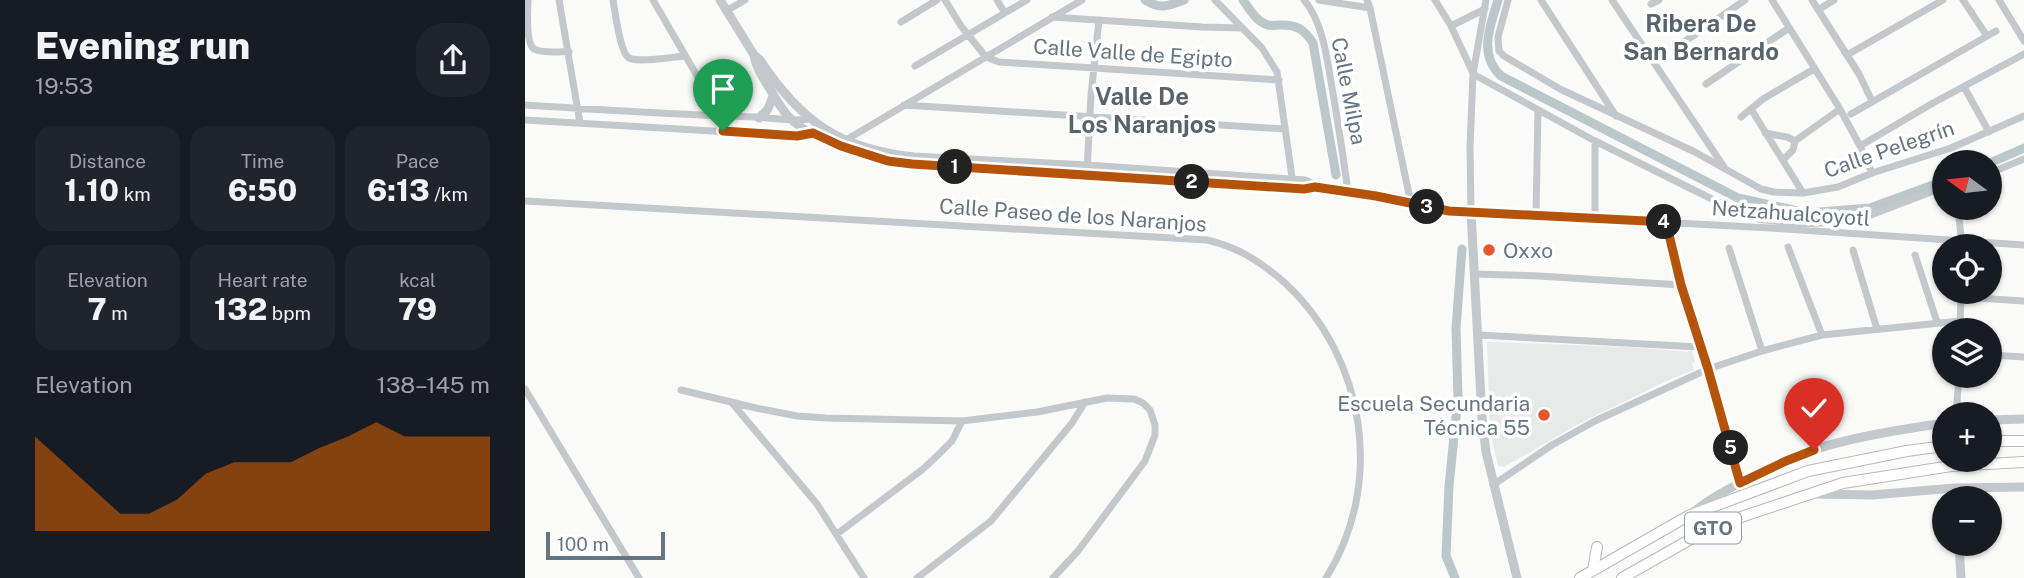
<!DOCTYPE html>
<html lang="en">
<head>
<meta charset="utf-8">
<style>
	:root { --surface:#171b24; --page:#20242c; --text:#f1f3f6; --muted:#9ea1a6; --accent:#b45309 }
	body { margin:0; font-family:"Public Sans",sans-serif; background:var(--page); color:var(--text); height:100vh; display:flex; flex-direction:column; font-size:26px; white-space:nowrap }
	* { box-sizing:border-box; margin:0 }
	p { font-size:23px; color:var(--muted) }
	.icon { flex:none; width:38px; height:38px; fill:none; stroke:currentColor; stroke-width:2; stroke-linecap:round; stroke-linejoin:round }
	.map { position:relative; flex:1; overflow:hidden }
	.sheet { display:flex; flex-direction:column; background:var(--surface); width:525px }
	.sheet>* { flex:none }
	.needle { width:46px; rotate:285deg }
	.tools { position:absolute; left:1407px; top:150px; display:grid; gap:14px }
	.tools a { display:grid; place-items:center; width:70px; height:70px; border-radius:50%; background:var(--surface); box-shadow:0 2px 5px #0004; font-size:35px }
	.scale { position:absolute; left:21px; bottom:18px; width:119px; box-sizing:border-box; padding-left:7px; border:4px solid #657683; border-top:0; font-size:19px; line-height:24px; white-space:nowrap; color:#657683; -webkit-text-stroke:5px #fff; paint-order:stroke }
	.pin { position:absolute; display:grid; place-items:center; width:60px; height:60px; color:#fff; margin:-72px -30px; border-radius:50% 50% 50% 0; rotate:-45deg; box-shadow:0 0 7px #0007 }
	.pin .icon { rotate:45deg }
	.km { position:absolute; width:35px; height:35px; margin:-18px; border-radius:50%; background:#222; color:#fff; font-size:19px; line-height:35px; text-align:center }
	.round { display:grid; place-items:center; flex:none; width:74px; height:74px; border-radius:28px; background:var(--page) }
	.summary { display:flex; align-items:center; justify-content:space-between; height:119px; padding:0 35px }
	h1 { font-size:38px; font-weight:800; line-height:52px }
	.figures { display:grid; grid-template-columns:repeat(3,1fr); gap:10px; height:119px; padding:7px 35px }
	.figures div { display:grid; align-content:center; border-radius:18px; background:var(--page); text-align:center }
	.figures b { font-size:30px; font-weight:800 }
	.figures small { font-size:19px; font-weight:400 }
	.figures p { font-size:19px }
	.chart { height:196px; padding:14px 35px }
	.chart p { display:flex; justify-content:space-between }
	.chart svg { width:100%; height:126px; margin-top:7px; fill:var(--accent); opacity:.7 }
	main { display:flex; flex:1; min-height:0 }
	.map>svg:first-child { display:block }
</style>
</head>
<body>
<main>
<section class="sheet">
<div class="summary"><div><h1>Evening run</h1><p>19:53</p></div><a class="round"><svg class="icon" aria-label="share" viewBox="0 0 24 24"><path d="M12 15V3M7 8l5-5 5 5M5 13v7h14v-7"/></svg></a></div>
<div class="figures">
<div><p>Distance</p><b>1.10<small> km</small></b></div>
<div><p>Time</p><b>6:50</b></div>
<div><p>Pace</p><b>6:13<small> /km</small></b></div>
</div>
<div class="figures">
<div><p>Elevation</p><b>7<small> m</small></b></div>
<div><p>Heart rate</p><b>132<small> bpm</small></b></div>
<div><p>kcal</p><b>79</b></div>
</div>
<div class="chart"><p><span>Elevation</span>138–145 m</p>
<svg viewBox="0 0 160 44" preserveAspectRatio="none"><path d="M0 44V11L10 20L20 29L30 38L40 38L50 33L60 24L70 20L80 20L90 20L100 15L110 11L120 6L130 11L140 11L150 11L160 11V44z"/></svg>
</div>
</section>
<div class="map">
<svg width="1499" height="578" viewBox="0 0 1499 578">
	<rect width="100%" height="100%" fill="#fafaf8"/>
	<!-- built -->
	<path fill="#e8e9e9" d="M962 342 1108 347 1163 352 1167 350 1170 362 1167 363 1169 370 1143 380 1052 425 979 467 973 466 965 431Z"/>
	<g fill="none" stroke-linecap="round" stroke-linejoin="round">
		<!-- canal -->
		<path stroke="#bbc7cb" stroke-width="9" d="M620 0C636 10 642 6 659 0
			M718 0C725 10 731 21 743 25 748 26 749 25 754 25 771 24 779 29 788 43L811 175
			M973 0C965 27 953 54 976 76L1213 198 1282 213 1345 208 1419 181
			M1465 163 1499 148
			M930 578 921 556 924 486 933 397 931 328 937 249"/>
		<!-- primary casing -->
		<g stroke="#b5babe" stroke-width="12">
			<path id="primary" d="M1465 441H1499
				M1068 570 1072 547
				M1055 578 1163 516 1283 471 1382 451 1419 446
				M1097 578 1166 539 1207 520 1318 483 1426 466 1499 462"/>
		</g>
		<!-- minor -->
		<path stroke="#c3c8cc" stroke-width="7" d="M3 0C3 12 0 43 9 49 18 54 34 51 44 52
			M34 0 55 123
			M88 0C90 11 95 53 104 58 115 63 147 57 160 56
			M128 0 196 117
			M420 0 436 26 461 57
			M472 0 480 13
			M690 0 737 48 752 72 768 184
			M779 0C800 24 803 68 809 99 814 130 819 161 823 192
			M794 0 845 8
			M842 0 845 8 886 204
			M910 0 926 26 948 73
			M961 0 948 74 945 147 946 212 1245 228 1499 245
			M983 0 973 37 974 51 979 56 1035 89 1170 152 1236 189 1249 192 1278 193 1313 187 1347 173 1426 148 1499 116
			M1016 0 1091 116
			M1087 0 1199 167
			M1247 0 1315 109 1335 146 1347 173
			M1287 0 1334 74 1347 101
			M1438 0 1462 36
			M1474 0 1499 41
			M1126 4 1134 0
			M1293 10 1309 0
			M201 11 220 0
			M527 17 677 27 717 28
			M376 22 412 0
			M926 26 960 9
			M1159 42 1220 0
			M1322 55 1418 0
			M461 57 474 62 754 80
			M390 66 502 0
			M948 74 1070 141 1205 208 1233 219 1275 224 1317 222 1338 218 1419 187
			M1181 84 1264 28
			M1439 87 1464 132
			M0 105C77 110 154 115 231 117 250 118 266 122 284 119
			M379 105 760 129
			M1226 109 1278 193
			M1326 114 1471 31
			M1216 117 1238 99 1289 69
			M0 120 272 136 288 133 298 128
			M1240 133 1262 137 1270 141
			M321 140 557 0
			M1070 141V218
			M1270 141 1315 109
			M1335 146 1408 103 1499 54
			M1258 160 1268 150 1270 141
			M562 171 566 95 574 20
			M1465 173 1499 159
			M0 201 682 240C713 247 736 262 760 283 841 358 860 484 801 578
			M1433 208 1437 246
			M1011 215 1013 110
			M1141 222 1156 285 1183 369 1215 483
			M1263 247 1297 335
			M1204 248 1237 351
			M1328 250 1352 329
			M1390 255 1412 322
			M949 274 1014 276 1156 285
			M1436 297 1499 301
			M1435 331 1436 292
			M953 335 1174 347
			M1465 355 1499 357
			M0 389 114 578
			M156 390 231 408 272 416 301 418 437 421 512 412 582 398 609 399 618 403 625 410 630 425V435L620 461 553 551 528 578
			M207 403 292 504 339 578
			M1431 415 1434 376
			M968 485 1027 445 1070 421 1183 369 1237 351 1297 335 1435 321
			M312 534 398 469 413 455 427 441 437 421
			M392 578 466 521 547 423 560 402"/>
		<!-- tertiary -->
		<path stroke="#c3c8cc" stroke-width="9" d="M195 0 229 55 235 60C276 122 315 149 389 157L562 166 780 181C800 192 826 192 849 196 882 201 913 210 946 212L957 418 961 452 992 578
			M229 55C231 68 238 78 245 89 250 98 256 108 263 116 296 151 374 163 420 167L779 189 791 187
			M234 118 243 109 248 96
			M1465 420 1499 419
			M1288 494 1347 495 1429 488 1499 487
			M1170 511C1188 496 1208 486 1230 476 1249 467 1268 457 1288 450 1331 436 1375 430 1419 423
			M1434 544 1436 578"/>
		<!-- primary -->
		<use href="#primary" stroke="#fff" stroke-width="10"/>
	</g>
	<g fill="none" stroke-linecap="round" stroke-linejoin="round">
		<!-- route casing -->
		<g stroke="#fff" stroke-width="14">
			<path id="route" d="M198 131 272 136 288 133 316 146 344 155 363 161 387 164 779 189 790 187 851 196 924 211 1141 222 1156 285 1183 369 1215 483 1261 461 1289 450"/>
		</g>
		<!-- route -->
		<use href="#route" stroke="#b45309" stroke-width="9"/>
	</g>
	<!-- markers -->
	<g fill="#e4572e" stroke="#fff" stroke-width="2.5">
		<circle cx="964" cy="250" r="7"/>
		<circle cx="1019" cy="415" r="7"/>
	</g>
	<g text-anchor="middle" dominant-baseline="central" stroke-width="7" stroke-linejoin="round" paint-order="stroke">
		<!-- shield labels -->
		<rect fill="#fff" stroke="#939fa8" stroke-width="2" x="1160" y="512.5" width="56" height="31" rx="5"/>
		<g font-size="19" font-weight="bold" fill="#657683">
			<text x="1188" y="528">GTO</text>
		</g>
		<!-- street labels -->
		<g font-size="21" fill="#657683" stroke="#fff">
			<text transform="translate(608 53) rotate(4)">Calle Valle de Egipto</text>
			<text transform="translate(824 91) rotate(79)">Calle Milpa</text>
			<text transform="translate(1364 149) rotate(-19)">Calle Pelegrín</text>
			<text transform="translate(1266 213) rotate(4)">Netzahualcoyotl</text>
			<text transform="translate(548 215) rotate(4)">Calle Paseo de los Naranjos</text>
		</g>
		<!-- poi labels -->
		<g font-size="21" fill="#657683" stroke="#fff" text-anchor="start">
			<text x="978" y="250">Oxxo</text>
			<text x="1005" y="403" text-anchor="end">Escuela Secundaria<tspan x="1005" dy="24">Técnica 55</tspan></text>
		</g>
		<!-- quarter labels -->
		<g font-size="24" font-weight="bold" fill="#57646e" stroke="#fff">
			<text x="1176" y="23">Ribera De<tspan x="1176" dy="28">San Bernardo</tspan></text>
			<text x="617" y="96">Valle De<tspan x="617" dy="28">Los Naranjos</tspan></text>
		</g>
	</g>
</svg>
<div class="tools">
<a><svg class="needle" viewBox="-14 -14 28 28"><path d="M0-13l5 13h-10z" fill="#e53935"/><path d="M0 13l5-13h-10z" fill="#9ea1a6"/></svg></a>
<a><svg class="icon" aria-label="locate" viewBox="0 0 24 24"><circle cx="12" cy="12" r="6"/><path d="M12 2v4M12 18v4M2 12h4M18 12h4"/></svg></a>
<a><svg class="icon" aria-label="layers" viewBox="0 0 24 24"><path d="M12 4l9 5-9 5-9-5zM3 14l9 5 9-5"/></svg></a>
<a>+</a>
<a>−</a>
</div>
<div class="scale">100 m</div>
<div class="pin" style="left:198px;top:131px;background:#1e9e55"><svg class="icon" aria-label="arrive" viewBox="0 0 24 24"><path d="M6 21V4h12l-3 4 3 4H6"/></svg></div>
<div class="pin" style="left:1289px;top:450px;background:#d93025"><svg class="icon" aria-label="check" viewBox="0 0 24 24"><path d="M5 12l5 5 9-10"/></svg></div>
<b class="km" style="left:430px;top:167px">1</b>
<b class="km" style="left:667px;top:182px">2</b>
<b class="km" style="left:902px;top:207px">3</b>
<b class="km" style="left:1139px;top:222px">4</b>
<b class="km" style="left:1206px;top:448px">5</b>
</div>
</main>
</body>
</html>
